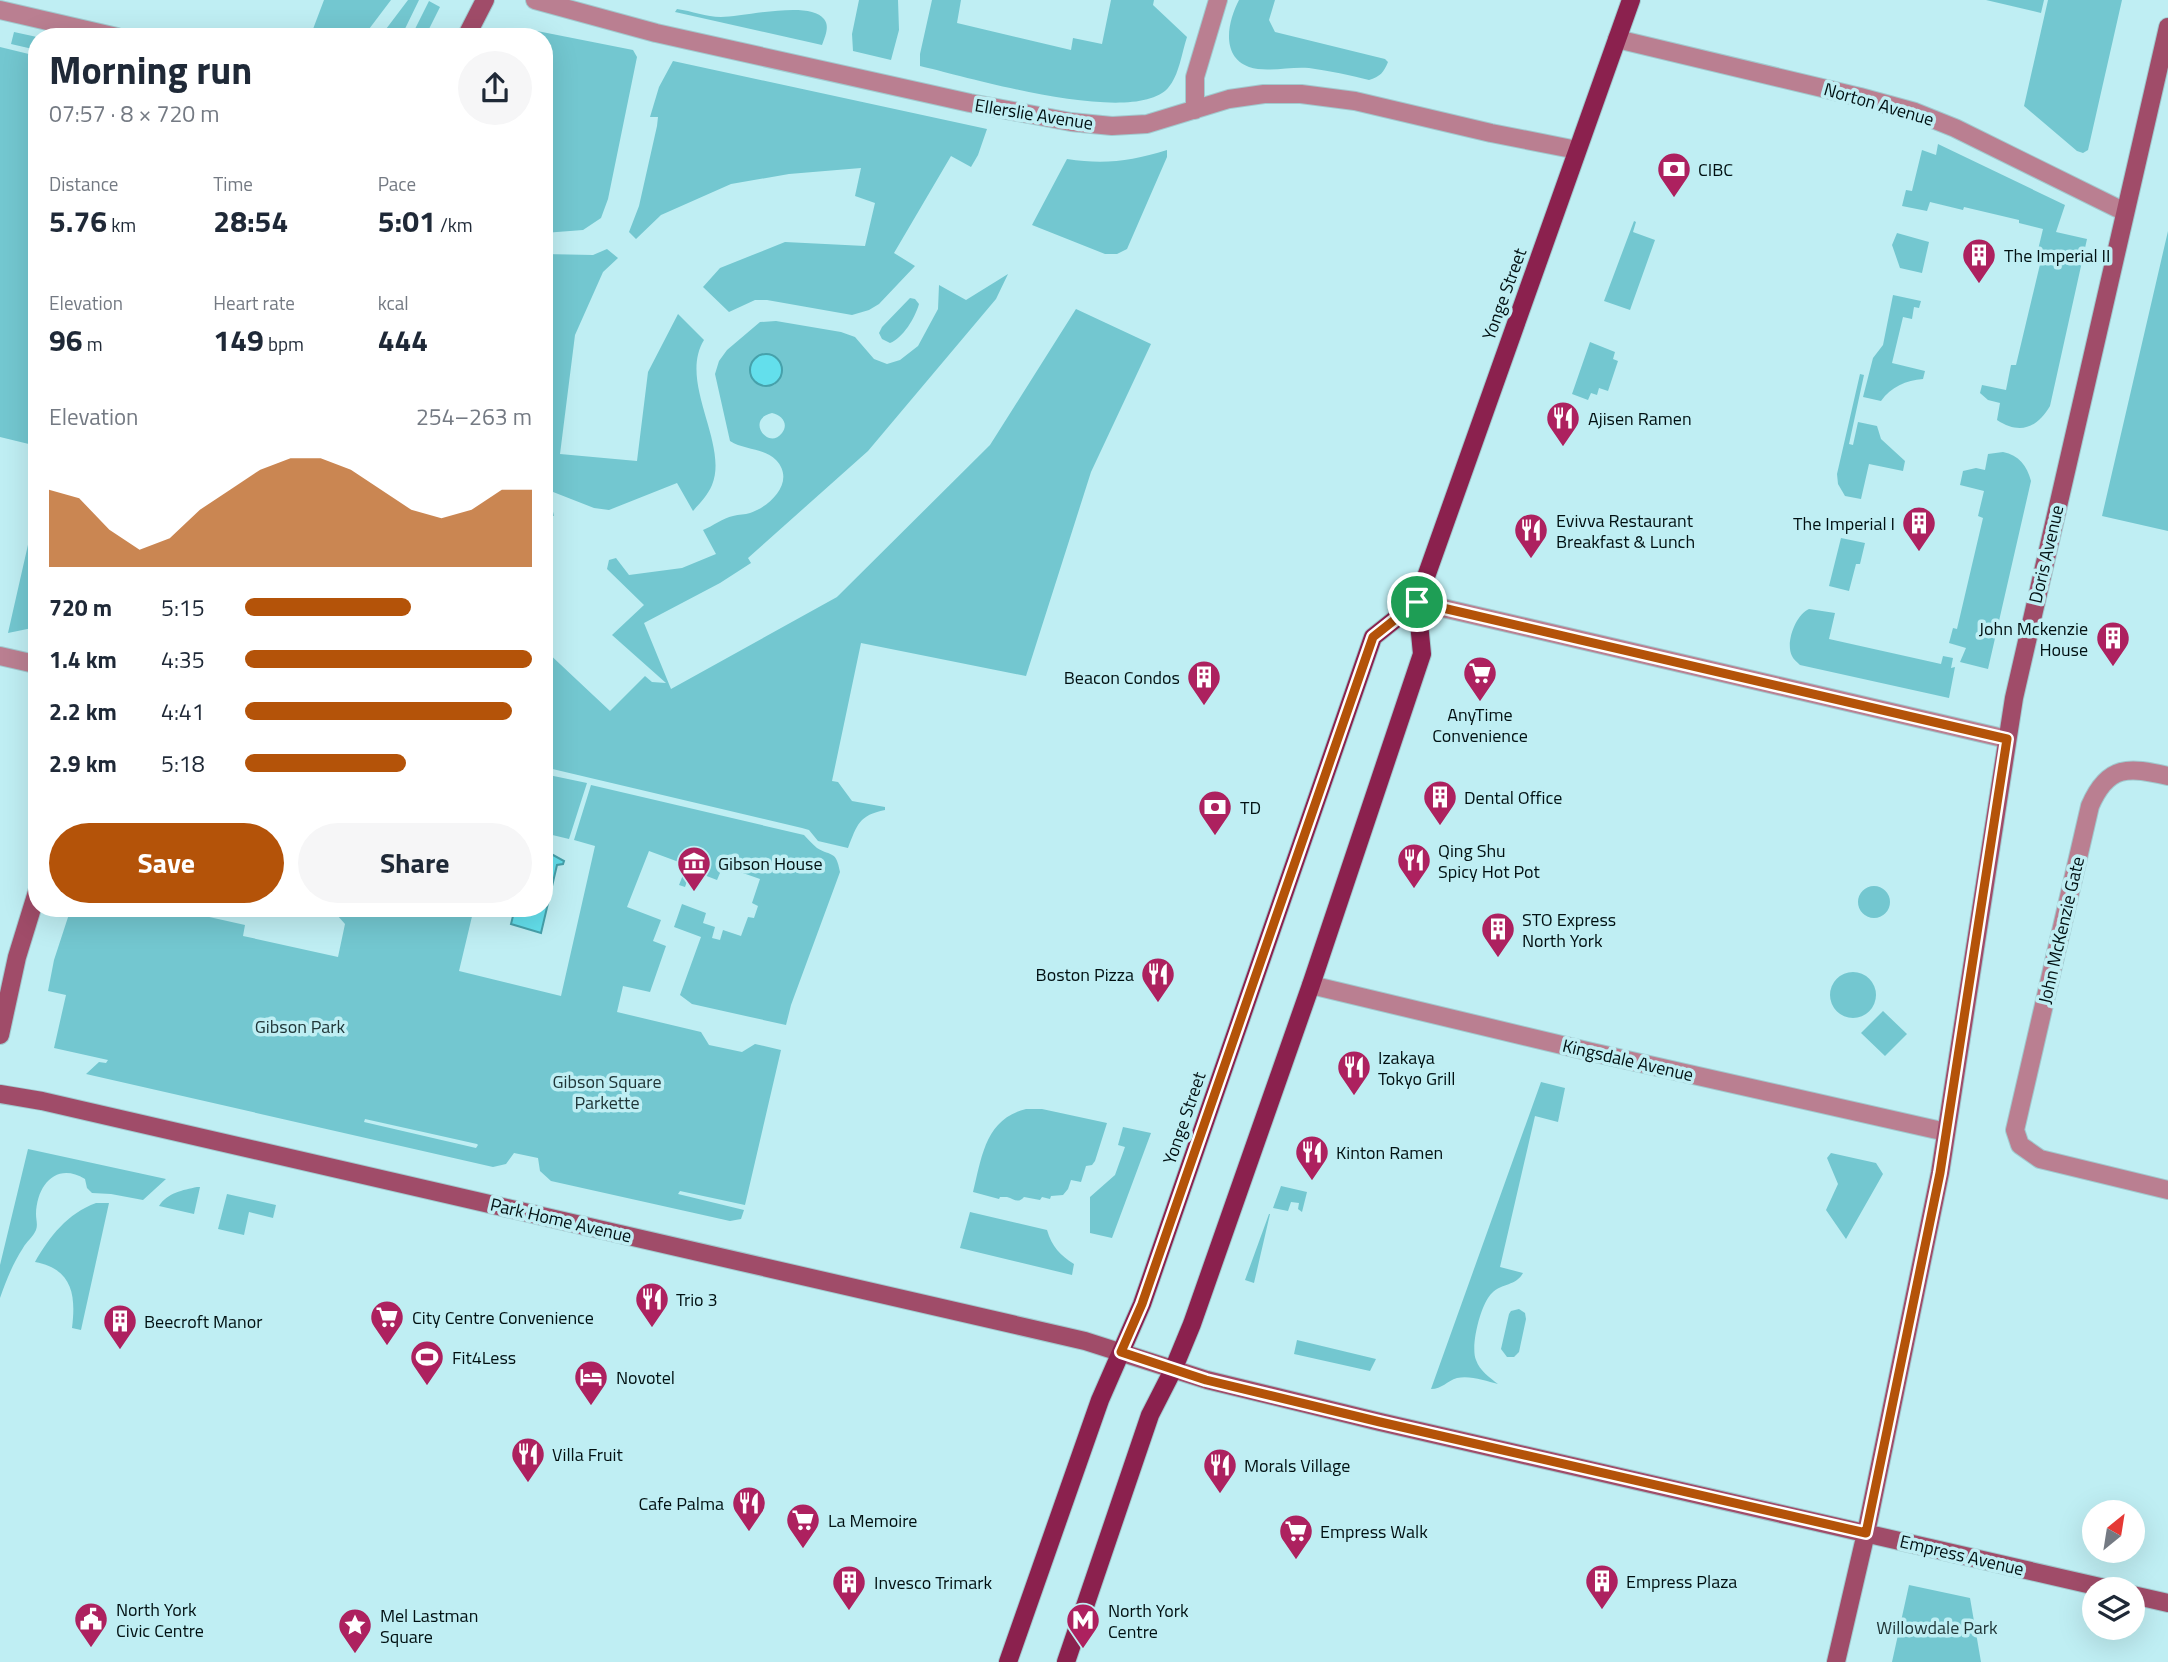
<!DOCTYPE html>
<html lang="en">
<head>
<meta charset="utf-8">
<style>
	:root { --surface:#fff; --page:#f6f6f7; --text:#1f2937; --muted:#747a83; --accent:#b45309 }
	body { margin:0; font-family:"Titillium Web",sans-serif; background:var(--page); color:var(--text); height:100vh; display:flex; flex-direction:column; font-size:26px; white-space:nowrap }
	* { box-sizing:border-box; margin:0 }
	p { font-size:23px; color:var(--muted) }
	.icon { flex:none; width:38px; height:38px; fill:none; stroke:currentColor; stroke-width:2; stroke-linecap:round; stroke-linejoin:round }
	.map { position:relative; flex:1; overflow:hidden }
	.side { position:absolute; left:28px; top:28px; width:525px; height:889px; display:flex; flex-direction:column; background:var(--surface); border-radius:28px; box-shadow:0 7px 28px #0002 }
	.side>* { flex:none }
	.needle { width:46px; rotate:30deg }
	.fabs { position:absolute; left:2082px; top:1500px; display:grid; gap:14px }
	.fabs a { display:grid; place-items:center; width:63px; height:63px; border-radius:50%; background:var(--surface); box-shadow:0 7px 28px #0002; font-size:35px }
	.pin { position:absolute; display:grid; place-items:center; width:60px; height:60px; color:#fff; margin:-30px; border:4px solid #fff; border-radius:50%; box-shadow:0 2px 7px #0007 }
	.round { display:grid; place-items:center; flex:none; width:74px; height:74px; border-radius:37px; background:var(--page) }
	.headline { display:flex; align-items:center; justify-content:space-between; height:119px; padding:0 21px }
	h1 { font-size:38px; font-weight:700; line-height:52px }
	.stats { display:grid; grid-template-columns:repeat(3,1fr); gap:10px; height:119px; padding:7px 21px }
	.stats div { display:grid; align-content:center }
	.stats b { font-size:30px; font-weight:700 }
	.stats small { font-size:19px; font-weight:400 }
	.stats p { font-size:19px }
	.chart { height:196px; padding:14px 21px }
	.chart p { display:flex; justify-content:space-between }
	.chart svg { width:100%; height:126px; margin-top:7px; fill:var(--accent); opacity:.7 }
	.button { display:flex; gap:14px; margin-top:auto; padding:14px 21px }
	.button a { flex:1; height:80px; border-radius:42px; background:var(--accent); color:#fff; font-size:28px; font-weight:700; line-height:80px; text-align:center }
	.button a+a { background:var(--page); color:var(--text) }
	ul { padding:0 21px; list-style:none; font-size:23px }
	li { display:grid; grid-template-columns:112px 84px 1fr; align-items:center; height:52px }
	li i { height:18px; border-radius:9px; background:var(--accent) }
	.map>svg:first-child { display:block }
</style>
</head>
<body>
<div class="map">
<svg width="2168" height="1662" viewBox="0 0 2168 1662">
	<rect width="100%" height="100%" fill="#bfeef3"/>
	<!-- green -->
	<path fill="#73c7d0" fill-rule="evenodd" d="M324 0H391L363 37H310Z
		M408 0H419L401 37H380Z
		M859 0H898L899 30 891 60 853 51 852 34Z
		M932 0H961L957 23 1071 50 1073 38 1102 44 1111 0H1154L1153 5 1187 37C1182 52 1179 76 1168 88 1133 127 968 77 920 66V54Z
		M1239 0H1275L1269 20 1275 32 1385 59 1388 62C1384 72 1380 77 1369 80 1350 75 1330 71 1309 68 1290 66 1267 73 1249 67 1220 56 1228 21 1239 0Z
		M1986 0H2044L2041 13Z
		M2048 0H2122L2088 150 2083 153 2077 151 2024 106Z
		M429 1 440 7 425 37H411Z
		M677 9C692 11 706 17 721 17 743 17 810 0 824 19 830 26 825 37 822 45L675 12Z
		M537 31 633 50 637 57 608 199 601 218 583 230 544 233V37H535Z
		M14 32 37 37V50L11 44Z
		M0 47 37 56V446L0 437Z
		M673 61 987 129 978 155 971 167 951 156 894 253 915 266 879 304 869 310 852 315 767 300H755L729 312 703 287 720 268 785 242 865 246 875 203 855 196 861 168 789 174 731 184 661 215 636 239 629 232 639 206 657 126 658 117H650L659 87Z
		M1938 144 2065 205 2056 232 2087 239 2050 406C2037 428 2020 435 1997 420L2000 403 1988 400 1980 393 1982 385 2006 390 2011 365H2016L2042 256 2037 254 2043 229 2019 223V220L1964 207 1963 210 1930 202 1927 211 1902 206 1906 190 1912 191 1922 150 1936 155Z
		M1167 150V157L1127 249 1117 254H1105L1032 225 1067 159C1105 165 1131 161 1167 150Z
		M1634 221 1636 222 1633 232 1655 240 1630 310 1604 301Z
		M2168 231V531L2102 516Z
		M1897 233 1929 242 1922 273 1900 268 1892 245Z
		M607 249 618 258 603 272 575 335 560 454 637 461 648 372 678 314 704 340C678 382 729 444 712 485 708 495 700 503 693 511L677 483 609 510 594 508 548 490 554 516 544 514V254L593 255Z
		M1008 274 996 299 868 451 748 558 751 563 720 583 644 623 671 689 837 597 990 445 1076 309 1151 344 1091 472 1026 676 861 643 832 781 838 782 852 801 885 807V810C859 815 857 825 848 848L818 841 809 830 802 828 544 767V649L610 711 645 676 652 682 666 683 612 635 644 605 607 569 609 560 616 558 629 575 682 568 716 554 703 530C713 526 723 518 733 516 739 514 745 515 750 513 771 506 796 481 776 460 764 448 744 450 730 441L715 374 719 361 727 350 760 322 776 321 841 332 855 337 874 359 887 364 900 360 918 346 938 309 939 285 966 300ZM767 354 780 379 774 385 766 387 752 362 758 356ZM772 413C782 415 789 424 782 433 768 451 745 419 772 413Z
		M1893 295 1921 301 1919 308 1914 307 1912 319 1903 317 1892 363 1925 371 1923 379C1906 380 1891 387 1881 401L1863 397 1873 358 1883 345Z
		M910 298 915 299 919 304C915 318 903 338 890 343L882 339 879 333 882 327Z
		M1590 342 1615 352 1613 359 1618 361 1608 391 1599 388 1597 395 1591 393 1588 400 1572 394Z
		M1860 374 1864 375 1849 444 1853 445 1858 422 1877 426 1881 439 1905 461 1903 471 1869 464 1861 499 1845 496 1838 484 1837 474Z
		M2003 452C2019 455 2027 466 2031 481L1988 669 1960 662 1966 648 1949 643 1953 628 1957 629 1983 518 1978 516 1984 491 1960 485 1963 471 1976 468 1985 470 1988 454Z
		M37 505V627L8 633Z
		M1841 538 1865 543 1860 564H1856L1849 591 1829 586Z
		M1809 609 1835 613 1829 639 1941 664 1943 656 1953 658 1951 668 1955 667 1949 698 1800 665C1797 662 1793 659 1792 656 1785 643 1796 614 1809 609Z
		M544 774 587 783 569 839 544 833Z
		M591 785 804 835C808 839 812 844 817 848 832 857 836 850 840 872L791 1005 786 1025 692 1004 680 995 701 937 674 927 682 904 706 913 703 923 715 927 712 938 720 940 723 930 741 936 748 917 754 918 758 906 752 903 760 879 723 866 717 880 691 870 685 887 679 885 687 865 649 851 627 907 661 920 653 941 666 946 650 992 623 986 617 1012 701 1032 709 1045 742 1052 755 1044 781 1050 745 1205 680 1191 678 1194 744 1210 741 1219 730 1221 551 1181 540 1171 538 1158 514 1153 506 1164 493 1167 86 1074 99 1062 106 1063 108 1060 54 1048 66 995 48 991 54 960 71 908H169L245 925 243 936 338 957 345 924 337 915 344 908H474L459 971 561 996 595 846 574 840ZM365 1119 477 1144 478 1145 476 1148 364 1122Z
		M1858 902a16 16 0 1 1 32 0a16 16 0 1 1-32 0Z
		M1830 995a23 23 0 1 1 46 0a23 23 0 1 1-46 0Z
		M1883 1011 1907 1034 1885 1056 1861 1033Z
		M1541 1082 1565 1088 1558 1122 1535 1116 1500 1267 1523 1273C1516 1286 1502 1283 1492 1293 1481 1303 1470 1346 1476 1360 1480 1371 1489 1377 1498 1384 1486 1381 1470 1375 1457 1378 1447 1381 1442 1389 1431 1389Z
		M1026 1109H1042L1107 1123 1095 1161 1092 1165 1086 1166 1081 1182 1071 1180 1068 1189 1063 1195 1051 1196 1050 1199 1042 1197 1040 1200 1024 1197C1018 1204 1014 1199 1007 1197 1004 1197 1002 1197 1000 1197L999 1199 973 1192C982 1157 985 1119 1026 1109Z
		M1123 1127 1151 1133 1112 1238 1090 1233V1197L1115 1175 1125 1147 1118 1145Z
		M28 1149 166 1179 143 1200 111 1194 92 1193 87 1188 85 1179C57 1162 37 1184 36 1214 36 1220 38 1224 36 1230 33 1237 26 1242 23 1248 13 1263 6 1281 0 1298V1265Z
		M1831 1153 1876 1163 1883 1174 1846 1239 1826 1210 1838 1184 1827 1158Z
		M1281 1186 1307 1192 1302 1212 1298 1209 1299 1203 1291 1202 1288 1211 1273 1208Z
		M197 1187H200L194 1214 159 1206C167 1193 183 1190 197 1187Z
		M227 1194 276 1205 273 1218 249 1212 244 1235 218 1229Z
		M96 1203H109L81 1330 72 1328C76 1296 73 1269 35 1262 49 1237 68 1213 96 1203Z
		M970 1212 1047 1230C1052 1247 1060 1255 1074 1264L1072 1275 960 1248Z
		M1269 1214H1270L1254 1283 1245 1280Z
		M1519 1309 1525 1313 1526 1319 1519 1352 1514 1357H1507L1501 1349 1509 1314 1511 1311Z
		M1297 1340 1376 1359 1370 1371 1294 1354Z
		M1909 1585 1970 1598 1981 1662H1892Z"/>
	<!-- water -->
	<path fill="#63dfec" stroke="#46a1ab" stroke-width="2" d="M750 370a16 16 0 1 1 32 0a16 16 0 1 1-32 0Z
		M544 850 564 861 563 864 557 865 541 933 511 924 515 908H544Z"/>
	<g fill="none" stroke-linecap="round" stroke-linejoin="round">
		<!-- street casing -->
		<g stroke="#a1cacf" stroke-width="20">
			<path id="street" d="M535 0 656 33 970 103 1071 122 1112 126 1147 124 1229 99 1264 94H1301L1355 101 1491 133 1577 150
				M0 10 117 37
				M1617 39 1860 97 1915 112 1955 128 2125 212
				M1195 110V77L1218 0
				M1417 602 2007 739
				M0 656 35 664
				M2168 776C2129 767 2108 764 2090 806L2015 1130 2020 1145 2040 1159 2168 1190
				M1311 985 1587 1051 1946 1132"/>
		</g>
		<!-- secondary casing -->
		<g stroke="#a1cacf" stroke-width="20">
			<path id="secondary" d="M466 37 485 0
				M0 1035 17 957 37 892
				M0 1094 42 1101 1085 1341 1207 1380 1380 1422 2109 1589
				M2133 1595 2168 1603
				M1836 1662 1866 1533 1940 1173 2014 698 2168 27"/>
		</g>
		<!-- primary casing -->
		<g stroke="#a1cacf" stroke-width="20">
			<path id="primary" d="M1008 1662 1100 1400 1142 1304 1373 637 1417 602
				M1066 1662 1150 1415 1173 1370 1192 1324 1311 985 1422 654 1417 602 1631 0"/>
		</g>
		<!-- street -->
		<use href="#street" stroke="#ba7f91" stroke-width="18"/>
		<!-- secondary -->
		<use href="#secondary" stroke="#a04c69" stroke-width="18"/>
		<!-- primary -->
		<use href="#primary" stroke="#8b214e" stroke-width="18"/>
	</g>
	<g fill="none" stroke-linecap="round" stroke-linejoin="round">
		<!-- route casing -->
		<g stroke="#fff" stroke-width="14">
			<path id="route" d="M1417 602 2007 739 1940 1173 1866 1533 1380 1422 1206 1380 1121 1352 1142 1304 1373 637Z"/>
		</g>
		<!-- route -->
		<use href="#route" stroke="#b45309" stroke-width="9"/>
	</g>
	<!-- icons -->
	<defs>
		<g id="bank-pin" transform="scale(1.75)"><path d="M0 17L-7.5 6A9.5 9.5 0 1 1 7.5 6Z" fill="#ad215f" stroke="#bfeef3"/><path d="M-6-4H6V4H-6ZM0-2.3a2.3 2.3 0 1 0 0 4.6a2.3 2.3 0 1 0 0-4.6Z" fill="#fff"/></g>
		<g id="building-pin" transform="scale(1.75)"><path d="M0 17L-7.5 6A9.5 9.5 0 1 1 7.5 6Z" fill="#ad215f" stroke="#bfeef3"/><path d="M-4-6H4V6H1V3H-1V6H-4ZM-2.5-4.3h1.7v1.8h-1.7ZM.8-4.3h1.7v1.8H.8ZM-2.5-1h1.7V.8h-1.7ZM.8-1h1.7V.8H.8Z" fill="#fff"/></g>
		<g id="restaurant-pin" transform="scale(1.75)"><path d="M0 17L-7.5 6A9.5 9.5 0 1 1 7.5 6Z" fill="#ad215f" stroke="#bfeef3"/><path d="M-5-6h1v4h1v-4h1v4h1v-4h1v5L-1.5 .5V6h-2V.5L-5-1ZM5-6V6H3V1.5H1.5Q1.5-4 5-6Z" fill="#fff"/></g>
		<g id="supermarket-pin" transform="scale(1.75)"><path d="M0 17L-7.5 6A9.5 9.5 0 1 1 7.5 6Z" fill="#ad215f" stroke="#bfeef3"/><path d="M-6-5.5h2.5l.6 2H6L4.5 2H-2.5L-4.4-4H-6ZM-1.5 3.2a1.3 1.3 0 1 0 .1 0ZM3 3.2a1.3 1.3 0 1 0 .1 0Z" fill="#fff"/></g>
		<g id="museum-pin" transform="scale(1.75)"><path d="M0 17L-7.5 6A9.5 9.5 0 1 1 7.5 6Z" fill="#ad215f" stroke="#bfeef3"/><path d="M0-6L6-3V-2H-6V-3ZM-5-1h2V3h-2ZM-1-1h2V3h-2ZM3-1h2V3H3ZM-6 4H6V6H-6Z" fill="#fff"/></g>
		<g id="stadium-pin" transform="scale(1.75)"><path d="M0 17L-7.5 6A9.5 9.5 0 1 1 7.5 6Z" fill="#ad215f" stroke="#bfeef3"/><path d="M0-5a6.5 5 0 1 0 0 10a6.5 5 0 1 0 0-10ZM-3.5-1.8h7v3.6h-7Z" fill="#fff"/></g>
		<g id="hotel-pin" transform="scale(1.75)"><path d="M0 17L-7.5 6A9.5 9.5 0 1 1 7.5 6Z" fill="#ad215f" stroke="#bfeef3"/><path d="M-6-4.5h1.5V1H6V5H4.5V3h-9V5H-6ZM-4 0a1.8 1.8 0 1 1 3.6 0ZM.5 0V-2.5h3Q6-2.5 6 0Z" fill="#fff"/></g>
		<g id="civic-pin" transform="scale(1.75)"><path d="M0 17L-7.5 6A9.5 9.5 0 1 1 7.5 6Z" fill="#ad215f" stroke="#bfeef3"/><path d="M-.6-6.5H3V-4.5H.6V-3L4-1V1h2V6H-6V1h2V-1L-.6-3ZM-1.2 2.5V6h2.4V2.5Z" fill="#fff"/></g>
		<g id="metro-pin" transform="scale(1.75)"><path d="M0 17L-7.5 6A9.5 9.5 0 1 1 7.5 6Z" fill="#ad215f" stroke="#bfeef3"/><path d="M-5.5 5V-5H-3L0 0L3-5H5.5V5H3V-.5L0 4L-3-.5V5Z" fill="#fff"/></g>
		<g id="sight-pin" transform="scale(1.75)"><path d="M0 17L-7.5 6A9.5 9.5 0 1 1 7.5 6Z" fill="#ad215f" stroke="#bfeef3"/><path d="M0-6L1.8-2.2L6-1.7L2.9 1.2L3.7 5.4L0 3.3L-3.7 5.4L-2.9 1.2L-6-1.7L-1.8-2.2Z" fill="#fff"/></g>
	</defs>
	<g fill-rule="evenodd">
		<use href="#bank-pin" x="1674" y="169"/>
		<use href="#building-pin" x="1979" y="255"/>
		<use href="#restaurant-pin" x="1563" y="418"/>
		<use href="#building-pin" x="1919" y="523"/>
		<use href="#restaurant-pin" x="1531" y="530"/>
		<use href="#building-pin" x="2113" y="638"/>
		<use href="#supermarket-pin" x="1480" y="673"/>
		<use href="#building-pin" x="1204" y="677"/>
		<use href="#building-pin" x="1440" y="797"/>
		<use href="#bank-pin" x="1215" y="807"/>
		<use href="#restaurant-pin" x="1414" y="860"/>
		<use href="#museum-pin" x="694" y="863"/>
		<use href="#building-pin" x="1498" y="929"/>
		<use href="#restaurant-pin" x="1158" y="974"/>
		<use href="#restaurant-pin" x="1354" y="1067"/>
		<use href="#restaurant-pin" x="1312" y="1152"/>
		<use href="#restaurant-pin" x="652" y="1299"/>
		<use href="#supermarket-pin" x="387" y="1317"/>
		<use href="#building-pin" x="120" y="1321"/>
		<use href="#stadium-pin" x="427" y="1357"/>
		<use href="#hotel-pin" x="591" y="1377"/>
		<use href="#restaurant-pin" x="528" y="1454"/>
		<use href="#restaurant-pin" x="1220" y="1465"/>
		<use href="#restaurant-pin" x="749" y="1503"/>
		<use href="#supermarket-pin" x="803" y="1520"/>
		<use href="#supermarket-pin" x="1296" y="1531"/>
		<use href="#building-pin" x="1602" y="1581"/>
		<use href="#building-pin" x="849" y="1582"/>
		<use href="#civic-pin" x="91" y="1619"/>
		<use href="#metro-pin" x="1083" y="1620"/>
		<use href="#sight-pin" x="355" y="1625"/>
	</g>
	<g text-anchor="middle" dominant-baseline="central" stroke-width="7" stroke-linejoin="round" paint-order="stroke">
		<!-- street labels -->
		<g font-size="18" fill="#011012" stroke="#bfeef3">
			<text transform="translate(1879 104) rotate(16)">Norton Avenue</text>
			<text transform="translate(1034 114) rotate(9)">Ellerslie Avenue</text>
			<text transform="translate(1504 294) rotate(-70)">Yonge Street</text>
			<text transform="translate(2046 554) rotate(-77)">Doris Avenue</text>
			<text transform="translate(2061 930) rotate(-77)">John McKenzie Gate</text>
			<text transform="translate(1628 1060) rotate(13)">Kingsdale Avenue</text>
			<text transform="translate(1184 1118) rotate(-71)">Yonge Street</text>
			<text transform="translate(561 1220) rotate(13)">Park Home Avenue</text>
			<text transform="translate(1962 1555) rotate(13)">Empress Avenue</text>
		</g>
		<!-- poi labels -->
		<g font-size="18" fill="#011012" stroke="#bfeef3" text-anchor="start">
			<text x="1698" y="169">CIBC</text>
			<text x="2004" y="255">The Imperial II</text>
			<text x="1588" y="418">Ajisen Ramen</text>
			<text x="1556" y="520">Evivva Restaurant<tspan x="1556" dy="21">Breakfast &amp; Lunch</tspan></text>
			<text x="1895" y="523" text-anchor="end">The Imperial I</text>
			<text x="2088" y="628" text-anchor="end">John Mckenzie<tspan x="2088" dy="21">House</tspan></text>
			<text x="1180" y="677" text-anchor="end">Beacon Condos</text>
			<text x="1480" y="714" text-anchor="middle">AnyTime<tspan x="1480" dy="21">Convenience</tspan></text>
			<text x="1464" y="797">Dental Office</text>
			<text x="1240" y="807">TD</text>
			<text x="1438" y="850">Qing Shu<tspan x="1438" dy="21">Spicy Hot Pot</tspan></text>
			<text x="718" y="863">Gibson House</text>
			<text x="1522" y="919">STO Express<tspan x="1522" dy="21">North York</tspan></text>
			<text x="1134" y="974" text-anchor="end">Boston Pizza</text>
			<text x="1378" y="1057">Izakaya<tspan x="1378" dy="21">Tokyo Grill</tspan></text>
			<text x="1336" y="1152">Kinton Ramen</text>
			<text x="676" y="1299">Trio 3</text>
			<text x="412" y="1317">City Centre Convenience</text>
			<text x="144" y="1321">Beecroft Manor</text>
			<text x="452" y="1357">Fit4Less</text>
			<text x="616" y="1377">Novotel</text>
			<text x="552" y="1454">Villa Fruit</text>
			<text x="1244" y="1465">Morals Village</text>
			<text x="724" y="1503" text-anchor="end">Cafe Palma</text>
			<text x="828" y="1520">La Memoire</text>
			<text x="1320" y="1531">Empress Walk</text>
			<text x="1626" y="1581">Empress Plaza</text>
			<text x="874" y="1582">Invesco Trimark</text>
			<text x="116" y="1609">North York<tspan x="116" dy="21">Civic Centre</tspan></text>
			<text x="1108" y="1610">North York<tspan x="1108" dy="21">Centre</tspan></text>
			<text x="380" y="1615">Mel Lastman<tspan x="380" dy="21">Square</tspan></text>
		</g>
		<!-- park labels -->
		<g font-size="18" fill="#203638" stroke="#bfeef3">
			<text x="300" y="1026">Gibson Park</text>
			<text x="607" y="1081">Gibson Square<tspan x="607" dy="21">Parkette</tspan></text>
			<text x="1937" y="1627">Willowdale Park</text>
		</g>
	</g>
</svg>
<div class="fabs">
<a><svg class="needle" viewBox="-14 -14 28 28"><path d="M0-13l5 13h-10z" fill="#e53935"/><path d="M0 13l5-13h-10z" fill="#747a83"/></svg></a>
<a><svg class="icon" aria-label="layers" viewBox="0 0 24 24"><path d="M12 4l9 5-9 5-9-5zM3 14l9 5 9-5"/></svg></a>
</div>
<div class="pin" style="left:1417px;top:602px;background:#1e9e55"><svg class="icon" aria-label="arrive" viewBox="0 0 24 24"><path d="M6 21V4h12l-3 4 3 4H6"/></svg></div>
<section class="side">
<div class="headline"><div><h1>Morning run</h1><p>07:57 · 8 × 720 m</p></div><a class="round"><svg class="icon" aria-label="share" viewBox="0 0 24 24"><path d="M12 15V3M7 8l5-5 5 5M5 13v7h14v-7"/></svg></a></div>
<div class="stats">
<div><p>Distance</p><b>5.76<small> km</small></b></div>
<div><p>Time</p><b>28:54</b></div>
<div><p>Pace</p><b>5:01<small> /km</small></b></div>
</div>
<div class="stats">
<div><p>Elevation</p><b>96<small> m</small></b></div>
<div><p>Heart rate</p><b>149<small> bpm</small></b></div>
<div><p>kcal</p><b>444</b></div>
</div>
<div class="chart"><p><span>Elevation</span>254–263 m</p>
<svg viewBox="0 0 160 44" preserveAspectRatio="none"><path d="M0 44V17L10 20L20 31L30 38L40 34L50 24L60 17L70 10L80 6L90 6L100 10L110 17L120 24L130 27L140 24L150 17L160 17V44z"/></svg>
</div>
<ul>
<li><b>720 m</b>5:15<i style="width:58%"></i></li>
<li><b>1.4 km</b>4:35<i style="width:100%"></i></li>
<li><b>2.2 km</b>4:41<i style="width:93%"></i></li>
<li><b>2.9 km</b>5:18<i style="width:56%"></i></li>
</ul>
<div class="button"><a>Save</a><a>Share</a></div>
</section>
</div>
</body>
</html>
